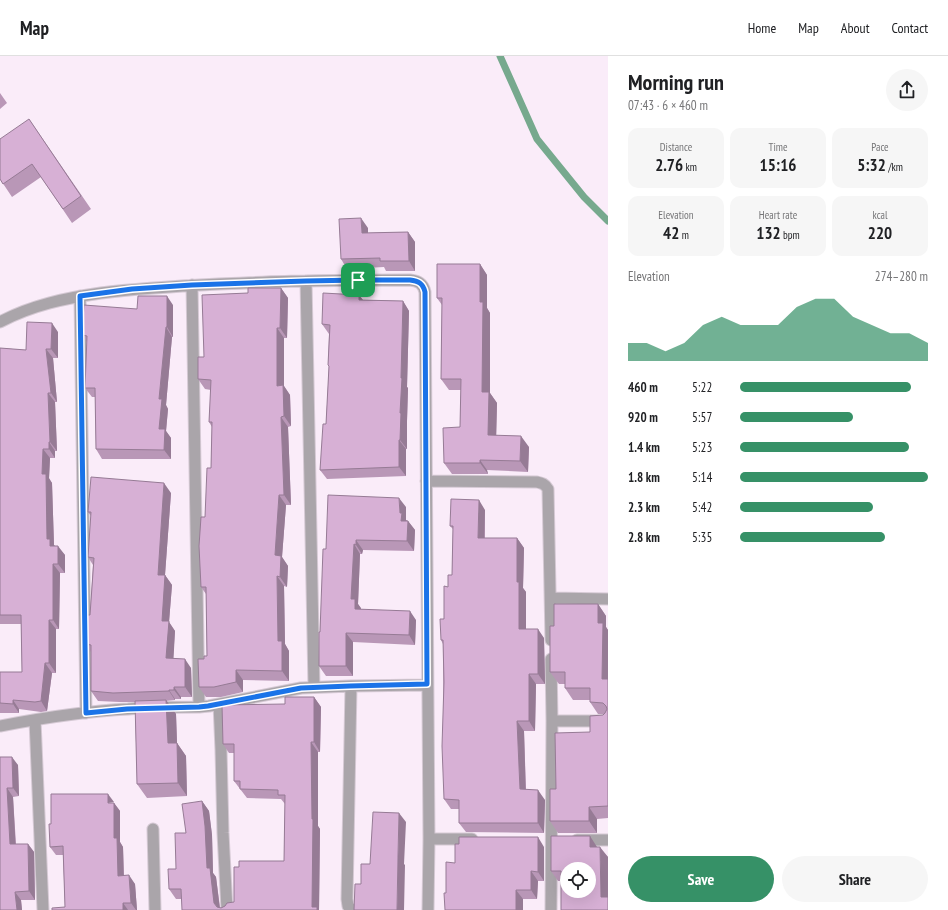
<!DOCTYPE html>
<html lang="en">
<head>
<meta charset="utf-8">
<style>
	:root { --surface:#fff; --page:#f6f6f6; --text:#202124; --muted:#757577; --line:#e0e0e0; --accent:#369167 }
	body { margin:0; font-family:"PT Sans Narrow",sans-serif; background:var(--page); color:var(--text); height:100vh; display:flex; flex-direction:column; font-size:15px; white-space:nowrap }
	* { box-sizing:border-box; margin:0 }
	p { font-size:13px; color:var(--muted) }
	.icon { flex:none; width:22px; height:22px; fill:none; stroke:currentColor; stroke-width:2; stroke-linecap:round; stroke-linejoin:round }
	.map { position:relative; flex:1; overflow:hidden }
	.drawer { display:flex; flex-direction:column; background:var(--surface); width:340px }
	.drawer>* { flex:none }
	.fabs { position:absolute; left:560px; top:806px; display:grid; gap:8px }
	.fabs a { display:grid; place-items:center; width:36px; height:36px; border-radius:50%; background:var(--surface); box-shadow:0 4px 16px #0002; font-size:20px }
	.pin { position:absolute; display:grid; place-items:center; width:34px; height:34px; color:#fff; margin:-17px; border-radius:8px; box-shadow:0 2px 6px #0006 }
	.round { display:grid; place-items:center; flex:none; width:42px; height:42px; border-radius:21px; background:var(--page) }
	.overview { display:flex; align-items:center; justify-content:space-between; height:68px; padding:0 20px }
	h1 { font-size:22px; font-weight:700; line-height:30px }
	.stats { display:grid; grid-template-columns:repeat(3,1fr); gap:6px; height:68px; padding:4px 20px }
	.stats div { display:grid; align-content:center; border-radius:10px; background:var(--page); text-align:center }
	.stats b { font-size:17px; font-weight:700 }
	.stats small { font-size:11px; font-weight:400 }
	.stats p { font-size:11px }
	.chart { height:112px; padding:8px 20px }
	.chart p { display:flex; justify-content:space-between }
	.chart svg { width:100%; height:72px; margin-top:4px; fill:var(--accent); opacity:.7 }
	.action { display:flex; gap:8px; margin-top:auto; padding:8px 20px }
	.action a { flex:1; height:46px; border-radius:24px; background:var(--accent); color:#fff; font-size:16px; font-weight:700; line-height:46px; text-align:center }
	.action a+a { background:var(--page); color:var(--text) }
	ul { padding:0 20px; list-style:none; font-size:13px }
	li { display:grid; grid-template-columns:64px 48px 1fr; align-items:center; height:30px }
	li i { height:10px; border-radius:5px; background:var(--accent) }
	header { display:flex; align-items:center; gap:24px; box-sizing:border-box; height:56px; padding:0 20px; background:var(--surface); border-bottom:1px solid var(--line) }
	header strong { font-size:19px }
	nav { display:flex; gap:22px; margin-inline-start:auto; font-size:14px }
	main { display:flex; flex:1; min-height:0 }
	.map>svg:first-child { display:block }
</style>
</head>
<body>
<header>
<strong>Map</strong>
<nav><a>Home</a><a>Map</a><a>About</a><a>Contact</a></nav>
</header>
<main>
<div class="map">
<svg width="608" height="854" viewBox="0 0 608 854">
	<rect width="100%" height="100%" fill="#faecf9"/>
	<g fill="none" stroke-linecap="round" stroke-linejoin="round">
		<!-- stream -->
		<path stroke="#77a98e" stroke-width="7" d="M500 0 537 83 584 141 608 165"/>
		<!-- minor casing -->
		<g stroke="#d5c9d4" stroke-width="13">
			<path id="minor" d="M306 225 314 631
				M192 229 199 651
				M80 240 86 657
				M0 266C32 249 66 242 101 237 141 232 180 230 219 228 249 227 278 225 307 225 342 224 376 224 410 224 418 225 423 227 425 236L429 783 428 854
				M426 425 537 426C542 427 545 428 548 433L551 584
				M551 542 608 543
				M551 603 552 665H608
				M351 630 347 843 348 850 352 854
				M219 648 221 694 223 777 227 854
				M35 664 43 854
				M0 670C42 662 85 655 128 653 152 651 175 651 199 651L209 650 301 632 351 630 427 629
				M153 773 155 854
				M429 783H472
				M577 784H608
				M551 854 552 665"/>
		</g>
		<!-- minor -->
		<use href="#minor" stroke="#aaa5aa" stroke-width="11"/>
	</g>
	<!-- wall -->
	<path fill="#b997b7" d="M0 37 7 47 0 53Z
		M29 63 91 153 72 167 41 121 12 141 0 123Z
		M368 172V177L408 176 415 186V215H386L384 211 347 213 341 203Z
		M480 208 487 219V252L490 257V337L497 347 496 379 529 391 528 416 487 414 488 418H452L444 407 460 371 461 334H449L441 323 442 249 437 242Z
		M281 232 288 242 287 282H284V330L290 339 291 370 288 371 291 449H286L282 501 288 510 287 531 284 530 285 588 289 595V625L243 624V636L221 641H206L199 631 204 603 207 600 206 538 201 531 205 461 211 412 212 371 209 366 211 334 205 333 198 323 204 301 248 237Z
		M359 239 363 244 403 245 409 255 407 331 408 332 407 365V393H406V420L327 423 320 414 326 368 329 310 328 309 329 278 322 268Z
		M173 249V281H172L166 349 168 353 166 375 171 382V403H102L96 393 95 341H92L85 332 87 286 82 279Z
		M58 276V302H53L57 346H55L57 395H55V402H50L49 423 52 427 54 489 65 499V517H60L59 573H56V617H52L47 655 41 656 19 653V657H0V616H22L21 568H0V292L26 294Z
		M171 437 165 519 172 529 169 566 175 575 173 602 191 612 192 641H181V643H175V644L165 645 166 644 176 658 177 687 186 700 187 740 147 742 137 728 135 646H120L98 645 91 635V596L86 588 90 559 93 509 88 501 91 460 88 456Z
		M406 451V464L408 465 415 474 414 495 363 494 362 498H360L358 548 361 553 416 564 415 589 353 586V620H326L319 610 320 576 326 493Z
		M485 454V482H517L524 492 523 532 526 536V573L544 582 545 628H536L535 675H524L526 734 545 744 544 777 466 776 459 767V753H451L444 743 443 588 441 584 448 531 452 519 453 473 450 470Z
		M598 548 606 560V571L608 574V762L597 763V777H558L550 765 556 733 590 676 604 658H598L590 646V644H573L565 632V628H559L550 616 554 570Z
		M314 641 321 651 320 696H318V770L320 773 319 854H182V843H176L169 833 176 813 186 777 202 745 209 755 212 779 213 817 216 821 220 851 221 852 234 846 239 811 284 805 285 748 281 743 247 742 234 725V697H229L223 688 285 648Z
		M0 701 18 709 19 740 13 741 16 788H28L34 796 35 844H21L22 854H0Z
		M114 747 120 755V786L123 791 124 820 135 828 137 854H52L65 851 63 799H56L50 791 51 768Z
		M459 788 544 791V825H538L537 843H523L446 837 455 807Z
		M597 791 608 801 561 825H558L551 815Z"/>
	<!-- shaded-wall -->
	<path fill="#967b95" d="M361 162 368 172V186L362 177Z
		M408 176 415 186V215L409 205Z
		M480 208 487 219V252L490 257V337L497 347 496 390 488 379 482 336 480 246Z
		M281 232 288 242 287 282 280 272Z
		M359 239 366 248 359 244Z
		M167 240 173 249V281L167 271Z
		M403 245 409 255 407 331 408 332 407 365V393L400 384V357Z
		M52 267 58 276V302L51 293Z
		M166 271 172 281 166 349 168 353 166 375 171 382V403L164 394 159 373V343Z
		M277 272 284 282V330L290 339 291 370 284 360 277 330Z
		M46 293 53 302 57 346 51 337Z
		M48 337 55 346 57 395 50 386Z
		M281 361 288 371 291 449 284 439Z
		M521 380 529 391 528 416 520 405Z
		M399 384 406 393V420L399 411Z
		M49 386 55 395V402L49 393Z
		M43 393 50 402 49 422 52 427 54 489 56 492 50 490 47 483 42 418Z
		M480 404 487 414 488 418 480 407Z
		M164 427 171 437 165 519 172 529 169 566 175 575 173 612 166 602 162 565 158 519Z
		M279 439 286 449 282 501 288 510 287 531 280 521 275 499Z
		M399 442 406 451V464L408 466V465L415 474 414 495 407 485 401 465 400 457Z
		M479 444 485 454 484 491 478 482Z
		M517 482 524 492 523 532 526 536V582L519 573 517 526Z
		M356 484 363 494 362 498 356 489Z
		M354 488 360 498 358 548 361 552V562L355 553 351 543Z
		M58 490 65 499V517L58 508Z
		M53 508 60 517 59 573 53 564Z
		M277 520 284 530 285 588 289 595V625L282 615 278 585Z
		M598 548 606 560V571L608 574V631L602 623 598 567Z
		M410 555 416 564 415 589 409 579Z
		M49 564 56 573V617L49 607Z
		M538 573 544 582 545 628 538 618Z
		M346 577 353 586V620L346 610Z
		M185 603 191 612 192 641 185 631Z
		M45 607 52 617 47 655 41 645Z
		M236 614 243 624V636L236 626Z
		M529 618 536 628 535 675 529 665Z
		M174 631 181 641V643L174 634Z
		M169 634 175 643V644L169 635Z
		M314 641 321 651 320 696 314 686Z
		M13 644 19 653V657L13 648Z
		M166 644 176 658 177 687 186 700 187 740 178 727 168 687Z
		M517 665 524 675 526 743 520 733Z
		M311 686 318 696V770L320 773 319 854H314L312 851Z
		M12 701 18 709 19 740 13 732Z
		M7 732 13 741 16 797 10 788Z
		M538 734 545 744 544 777 538 767Z
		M108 738 114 746 108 747Z
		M202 745 209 755 212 779 213 817 216 821 220 854 214 847 207 812Z
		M114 747 120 755V786L123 791 124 829 118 820 114 782Z
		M589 751 597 763V777L589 765Z
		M399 757 406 766 404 808 405 809 404 854H397L398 800Z
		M590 780 597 791H590Z
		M538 781 544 791V825L538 816Z
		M28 788 34 796 35 844 29 835Z
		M600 791 608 801V852L601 841Z
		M531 815 538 825 537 843 531 834Z
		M129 819 135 828 137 854H136L131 847Z
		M516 834 523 843V854H516Z
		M15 836 21 844 22 854H17Z
		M123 847 128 854H123Z"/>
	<!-- building -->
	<path fill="#d7b0d5" stroke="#967b95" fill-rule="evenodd" d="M29 63 81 140 63 153 32 108 3 128 0 123V83Z
		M361 162 362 177 408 176 409 205H380V202L341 203 339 163Z
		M437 208H480V246H483L482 336H489L488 379 521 380 520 405 480 404V407H444L443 372 460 371 461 323H441L442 242H437Z
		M248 232H281L280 272H277V330L283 329 284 360 281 361 284 439H279L275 499 281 500 280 521 277 520 278 585H282V615L236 614V626L214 631H199L198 603H204V600H207L206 531H201L199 490 201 461H205L207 412H211L212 366H209L211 324 198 323V301H204L202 239 248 237Z
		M323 237 359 239V244L403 245 401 322H402L400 357H401L400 384H399V411L320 414 323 368H326L329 310 328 309 330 269 322 268Z
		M138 240H167V271H166L159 343H162L159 373H165L164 394 96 393 95 332H85L87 280 82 279 84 249 137 253Z
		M27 266 52 267 51 293H46L51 337H48L50 386H49V393H43L42 418H46L47 483H50V490H58V508H53V564H49V607H45L41 645 35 646 13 644V648L0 647V616H22L21 559H0V292L26 294Z
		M91 421 164 427 158 519H165L162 565H169L166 602 185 603V631H174V634H169V635L113 637 91 635V589L86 588 87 559H90L94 502 88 501 91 456H88Z
		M328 439 399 442 400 457H402L401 465H408L407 485 356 484V489L354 488 351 543H355V553L410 555 409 579 346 577V610H319V576H320L323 493H326Z
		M451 443 479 444 478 482H517V526H519V573H538V618H529V665H517L520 733 538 734V767H459V744L444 743 442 690 444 626 443 584H441L440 563H444V530L448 531V519H452L453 470H450Z
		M554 548H598V567H603L602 623H608V750L589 751V765H550V733H556L555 677 590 676V660L603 659 605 657 607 653 606 650 603 647 590 646V632H565V616H550V570H554Z
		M285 641H314V686H311L312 763H313L312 851H317V854H182L181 833H169L168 813H176L175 777H186L182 748 202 745 205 770 207 812H210L214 847 217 851 221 852 225 850 227 847 234 846V811H239V805H284L285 739H278V734L240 733V725H234V688H223L222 649 285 648Z
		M166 644 168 687H177L178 727 137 728 135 645Z
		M0 701H12L13 732H7L10 788H28L29 835 15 836 17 854H0Z
		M51 738H108V747H114V782H117L118 820 129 819 131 847H123V854H52V852L65 851 63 790 50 791 49 768H51Z
		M373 756 399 757 398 800 397 854H354L355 828H361V808H370Z
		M551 780H590V791H600L601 841H608V854H561V815H551ZM567 813H589V835H567Z
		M459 781H538V816L531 815V834H516V854H445L444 837H446V806L455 807V788H459Z"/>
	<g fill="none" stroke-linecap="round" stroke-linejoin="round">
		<!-- route casing -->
		<g stroke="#fff" stroke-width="8">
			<path id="route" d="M358 224H410C418 225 423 227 425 236L427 628 350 630 301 632 208 650 199 651 127 653 86 657 80 240 132 233 192 229 306 225Z"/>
		</g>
		<!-- route -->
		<use href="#route" stroke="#1a73e8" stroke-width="5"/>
	</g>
</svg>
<div class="fabs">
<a><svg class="icon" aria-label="locate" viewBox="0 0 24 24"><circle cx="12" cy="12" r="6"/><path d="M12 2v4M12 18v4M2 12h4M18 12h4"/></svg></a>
</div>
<div class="pin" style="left:358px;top:224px;background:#1e9e55"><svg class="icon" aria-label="arrive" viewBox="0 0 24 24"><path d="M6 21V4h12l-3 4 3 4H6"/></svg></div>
</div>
<section class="drawer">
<div class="overview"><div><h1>Morning run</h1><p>07:43 · 6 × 460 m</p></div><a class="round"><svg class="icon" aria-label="share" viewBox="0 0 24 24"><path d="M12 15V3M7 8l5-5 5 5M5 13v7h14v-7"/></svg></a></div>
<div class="stats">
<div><p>Distance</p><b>2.76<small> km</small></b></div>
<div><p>Time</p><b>15:16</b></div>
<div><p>Pace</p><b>5:32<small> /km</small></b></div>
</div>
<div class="stats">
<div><p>Elevation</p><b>42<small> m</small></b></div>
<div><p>Heart rate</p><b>132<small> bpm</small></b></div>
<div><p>kcal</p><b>220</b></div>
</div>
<div class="chart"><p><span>Elevation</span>274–280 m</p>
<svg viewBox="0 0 160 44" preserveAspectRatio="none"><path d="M0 44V33L10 33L20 38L30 33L40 22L50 17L60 22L70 22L80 22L90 11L100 6L110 6L120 17L130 22L140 27L150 27L160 33V44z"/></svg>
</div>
<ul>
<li><b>460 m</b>5:22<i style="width:91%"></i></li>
<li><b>920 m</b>5:57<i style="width:60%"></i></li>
<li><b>1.4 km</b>5:23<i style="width:90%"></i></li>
<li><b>1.8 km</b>5:14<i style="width:100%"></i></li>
<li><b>2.3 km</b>5:42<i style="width:71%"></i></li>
<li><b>2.8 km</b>5:35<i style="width:77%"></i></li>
</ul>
<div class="action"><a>Save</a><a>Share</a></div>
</section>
</main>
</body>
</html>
